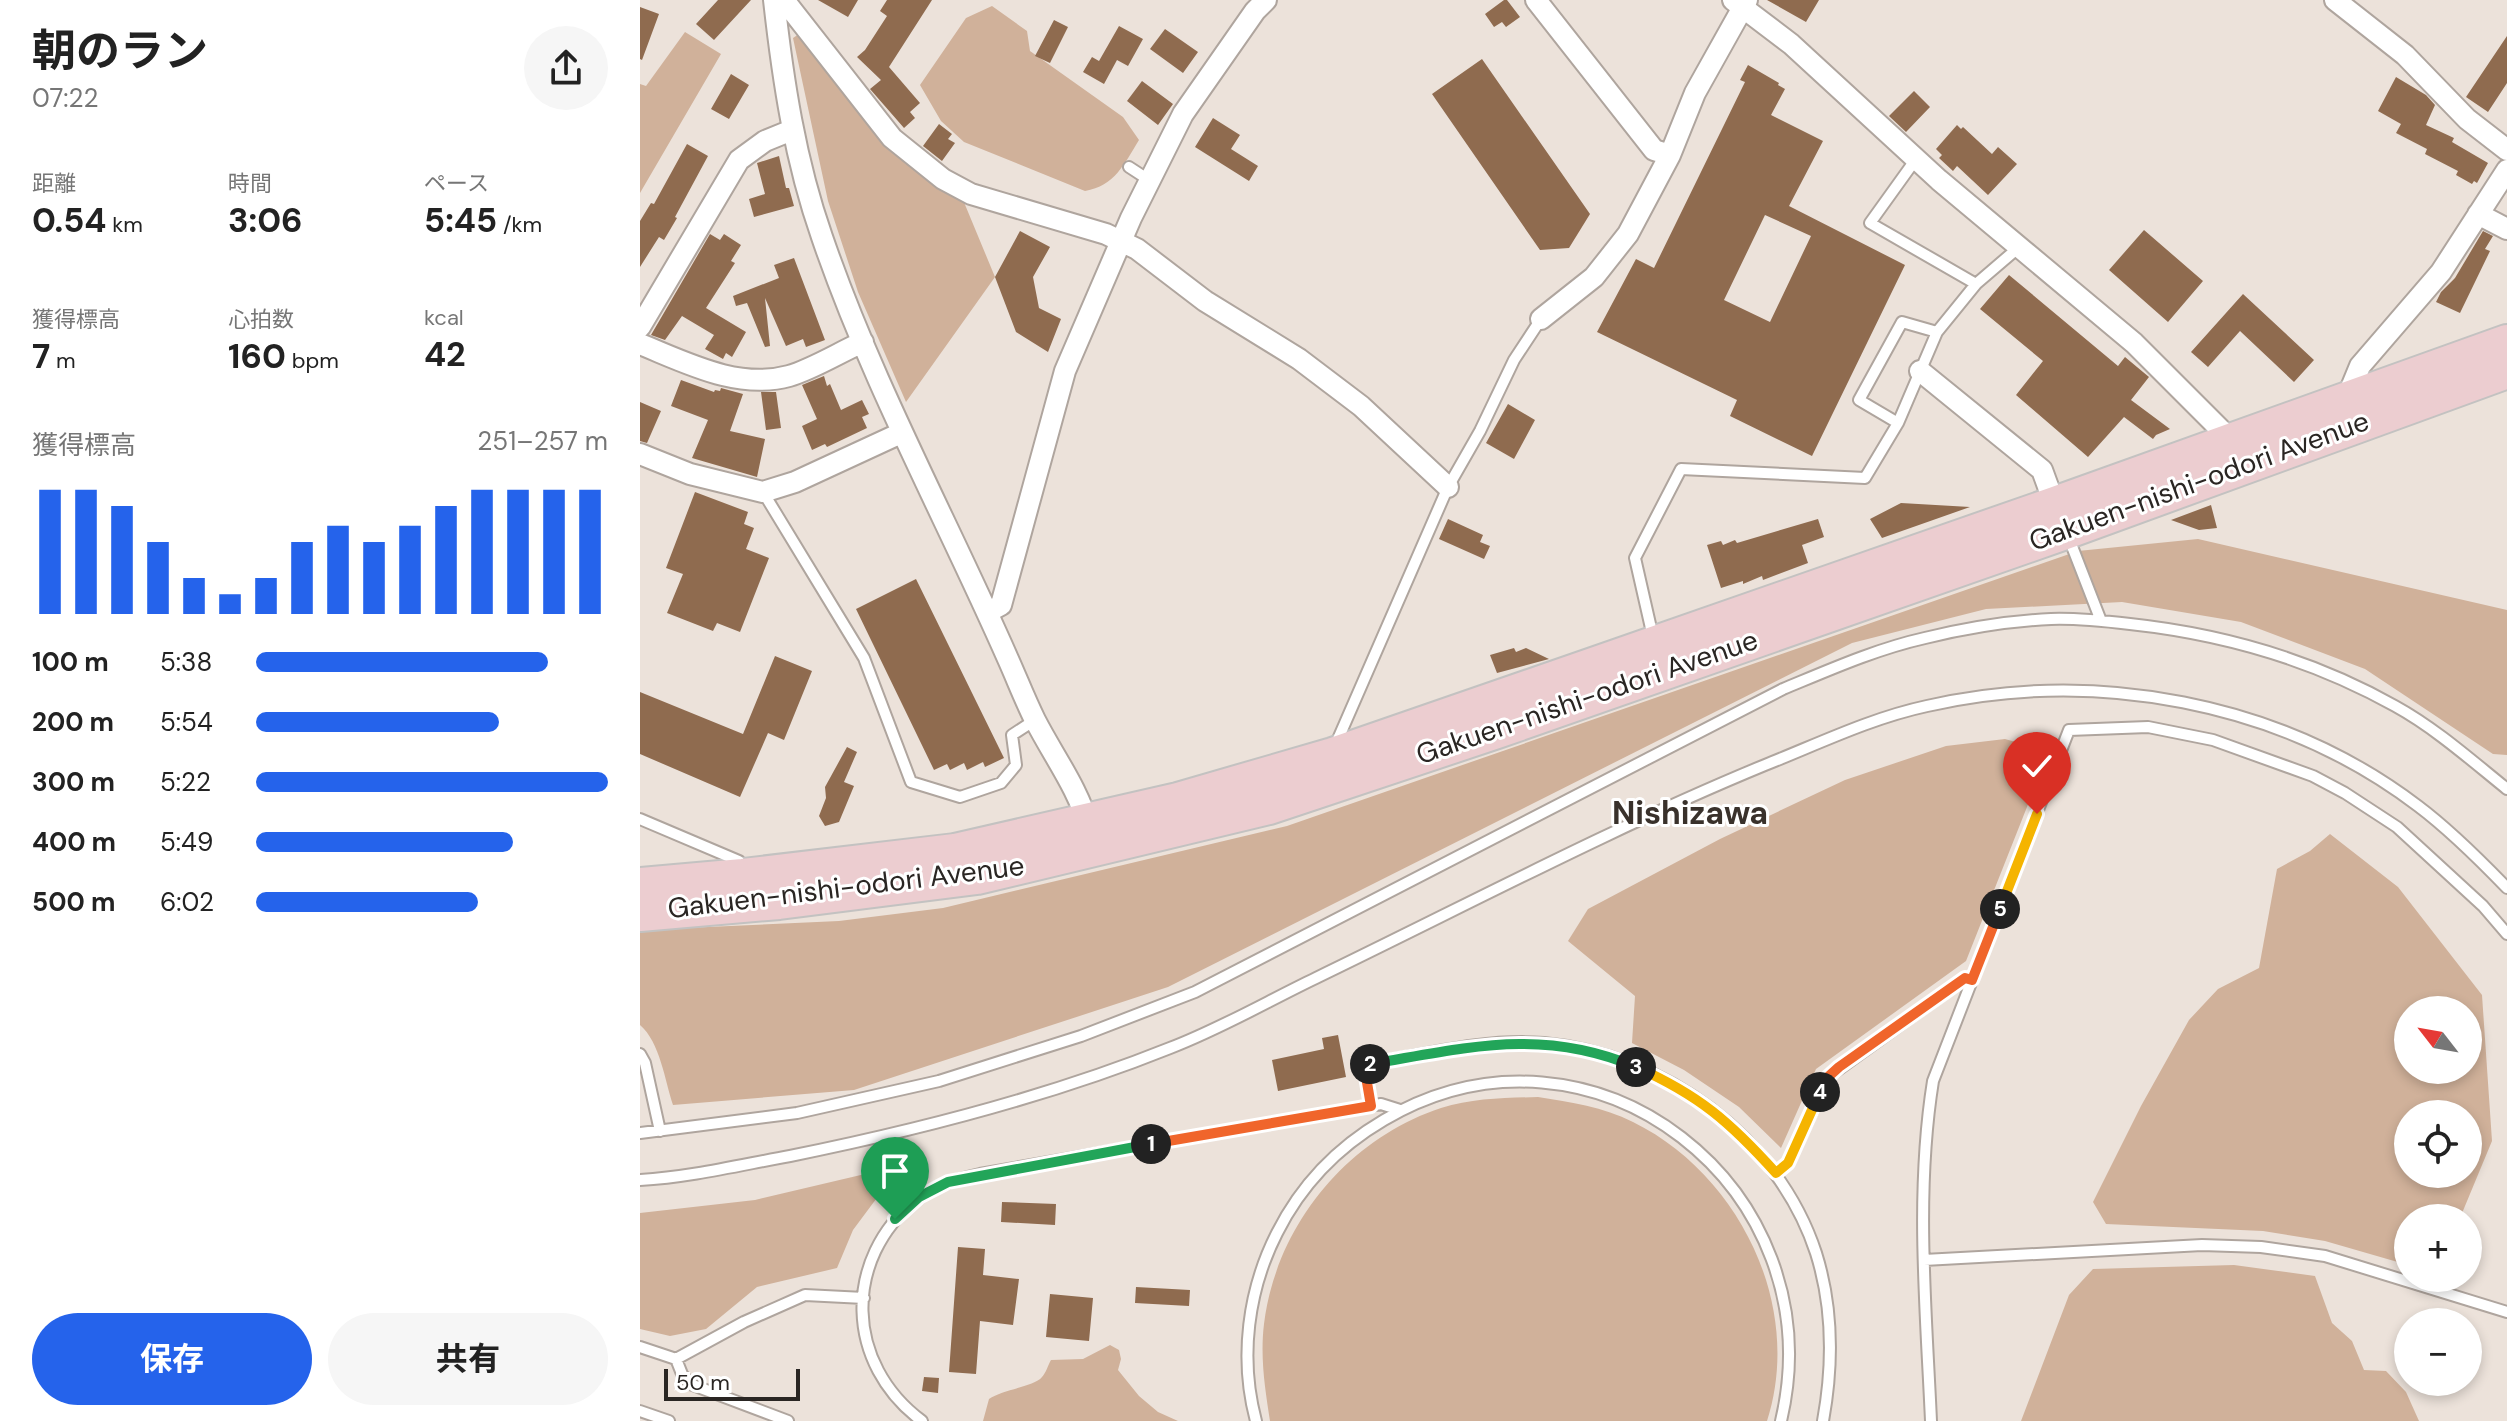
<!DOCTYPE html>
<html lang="ja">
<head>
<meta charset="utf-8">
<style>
	:root { --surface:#fff; --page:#f6f6f6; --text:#222; --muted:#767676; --accent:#2563eb }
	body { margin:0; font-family:"DM Sans","Noto Sans JP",sans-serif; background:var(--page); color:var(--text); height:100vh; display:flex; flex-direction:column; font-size:30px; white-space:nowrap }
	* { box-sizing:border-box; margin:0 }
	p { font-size:26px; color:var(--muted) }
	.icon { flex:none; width:44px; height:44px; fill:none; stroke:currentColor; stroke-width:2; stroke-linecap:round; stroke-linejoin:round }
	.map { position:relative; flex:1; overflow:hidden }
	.side { display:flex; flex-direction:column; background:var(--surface); width:640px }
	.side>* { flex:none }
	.needle { width:52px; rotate:301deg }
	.tools { position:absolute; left:1754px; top:996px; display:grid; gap:16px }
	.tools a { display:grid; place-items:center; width:88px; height:88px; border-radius:50%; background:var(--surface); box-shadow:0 4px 12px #0003; font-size:40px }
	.scale { position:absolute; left:24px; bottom:20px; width:136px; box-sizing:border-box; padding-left:8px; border:4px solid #2a2623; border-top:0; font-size:22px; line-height:28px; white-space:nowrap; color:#2a2623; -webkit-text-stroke:6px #fff; paint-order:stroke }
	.pin { position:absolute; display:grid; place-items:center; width:68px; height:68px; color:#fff; margin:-82px -34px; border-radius:50% 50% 50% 0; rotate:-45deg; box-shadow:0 0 8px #0007 }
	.pin .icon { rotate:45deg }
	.km { position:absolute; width:40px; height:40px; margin:-20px; border-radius:50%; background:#222; color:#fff; font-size:22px; line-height:40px; text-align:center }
	.round { display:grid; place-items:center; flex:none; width:84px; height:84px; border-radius:42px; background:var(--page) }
	.summary { display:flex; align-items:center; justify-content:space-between; height:136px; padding:0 32px }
	h1 { font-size:44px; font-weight:700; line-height:60px }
	.figures { display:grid; grid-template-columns:repeat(3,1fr); gap:12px; height:136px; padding:8px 32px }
	.figures div { display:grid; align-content:center }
	.figures b { font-size:34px; font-weight:700 }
	.figures small { font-size:22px; font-weight:400 }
	.figures p { font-size:22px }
	.chart { height:224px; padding:16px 32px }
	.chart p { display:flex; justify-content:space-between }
	.chart svg { width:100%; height:144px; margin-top:8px; stroke:var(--accent); stroke-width:6 }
	.button { display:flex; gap:16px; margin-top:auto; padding:16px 32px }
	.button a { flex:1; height:92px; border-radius:48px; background:var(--accent); color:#fff; font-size:32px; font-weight:700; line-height:92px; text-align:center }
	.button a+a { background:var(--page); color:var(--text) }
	ul { padding:0 32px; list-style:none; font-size:26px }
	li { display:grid; grid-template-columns:128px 96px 1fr; align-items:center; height:60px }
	li i { height:20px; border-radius:10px; background:var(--accent) }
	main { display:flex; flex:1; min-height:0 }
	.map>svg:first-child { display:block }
</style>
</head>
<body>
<main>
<section class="side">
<div class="summary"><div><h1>朝のラン</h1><p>07:22</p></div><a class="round"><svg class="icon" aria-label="share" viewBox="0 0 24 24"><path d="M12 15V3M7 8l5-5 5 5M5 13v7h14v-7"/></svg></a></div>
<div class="figures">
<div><p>距離</p><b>0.54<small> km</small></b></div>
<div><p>時間</p><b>3:06</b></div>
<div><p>ペース</p><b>5:45<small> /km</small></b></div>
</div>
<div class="figures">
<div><p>獲得標高</p><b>7<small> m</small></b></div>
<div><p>心拍数</p><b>160<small> bpm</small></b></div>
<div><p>kcal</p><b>42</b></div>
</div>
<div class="chart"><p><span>獲得標高</span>251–257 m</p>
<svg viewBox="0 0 160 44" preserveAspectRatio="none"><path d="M5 44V6M15 44V6M25 44V11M35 44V22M45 44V33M55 44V38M65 44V33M75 44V22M85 44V17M95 44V22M105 44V17M115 44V11M125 44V6M135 44V6M145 44V6M155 44V6"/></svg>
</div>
<ul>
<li><b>100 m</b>5:38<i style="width:83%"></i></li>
<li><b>200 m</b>5:54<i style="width:69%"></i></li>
<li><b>300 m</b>5:22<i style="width:100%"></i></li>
<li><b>400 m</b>5:49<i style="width:73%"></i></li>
<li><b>500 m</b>6:02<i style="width:63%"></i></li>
</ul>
<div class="button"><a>保存</a><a>共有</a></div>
</section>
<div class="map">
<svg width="1867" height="1421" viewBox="0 0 1867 1421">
	<rect width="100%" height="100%" fill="#ece2da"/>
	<!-- green -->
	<path fill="#d0b19a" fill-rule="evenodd" d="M352 6 387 31 390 51 483 117 499 140C484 164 475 186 445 191L324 142 301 121 280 85 326 18Z
		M45 32 81 54 0 193V84L6 86Z
		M162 32 321 195 355 277 266 402 218 292 188 201 153 38Z
		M1558 539 1867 610V755L1853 754 1725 669 1601 622 1482 602 1346 609 1212 643 528 987 214 1090 33 1105C25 1081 20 1042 0 1025V930L199 921 303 908 647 826 1438 551Z
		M1365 739 1397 748 1406 759 1326 961 1176 1069 1141 1148 1099 1107 1044 1070 992 1043 995 996 928 941 948 909 1080 839 1205 780 1306 746Z
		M1690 834 1758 887 1842 995 1852 1141 1820 1218H1768V1265L1685 1241 1623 1231 1466 1224 1453 1202 1501 1106 1549 1020 1578 989 1619 968 1637 869 1670 851ZM1768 1010H1828V1070H1768ZM1768 1114H1828V1174H1768Z
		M898 1097C931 1102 963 1107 993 1122 1099 1174 1164 1306 1127 1421H630C625 1389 620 1357 624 1324 636 1226 707 1139 801 1108 833 1098 866 1098 898 1097Z
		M242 1170 248 1183 213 1230 197 1268 117 1287 66 1329 30 1336 0 1329V1213L115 1200Z
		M1594 1265 1675 1276 1692 1323 1712 1341 1724 1370 1746 1371 1766 1392 1779 1421H1381L1429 1295 1453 1269Z
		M470 1345 479 1350 481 1359 478 1370 499 1396 518 1412 538 1421H343L349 1399C363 1389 394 1387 402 1377 406 1373 408 1365 411 1360L443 1359Z"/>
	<!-- building -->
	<path fill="#8f6b4f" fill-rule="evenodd" d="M78 0H111L74 40 56 24Z
		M178 0H218L208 17Z
		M247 0H292L249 67 280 103 270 112 275 118 264 128 230 89 241 80 217 57 225 50 247 16 240 11Z
		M864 0H867L880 17 866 27 862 22 854 27 845 14Z
		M1127 0H1179L1166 22Z
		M0 7 19 14 2 60 0 59Z
		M414 20 428 27 410 63 395 56Z
		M479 26 503 39 488 66 477 60 464 84 443 72 452 57 459 61Z
		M525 29 558 52 543 73 510 49Z
		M1867 36V83L1848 112 1826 97Z
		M842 59 950 214 929 248 900 250 792 94Z
		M1108 65 1139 83 1138 85 1145 89 1131 115 1183 141 1149 206 1265 265 1172 456 1090 416 1097 400 957 332 996 259 1014 268 1105 82 1100 80ZM1125 215 1171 236 1130 322 1084 300Z
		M91 74 109 85 89 119 71 109Z
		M1756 77 1786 95 1795 105 1786 125 1814 138 1812 142 1848 163 1837 183 1834 181 1832 184 1816 175 1818 171 1785 154 1787 149 1756 133 1761 124 1738 111Z
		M502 81 533 104 518 125 487 101Z
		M1274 91 1290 107 1266 132 1249 116Z
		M573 118 600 135 591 149 618 166 609 181 555 147Z
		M299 124 312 134 308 139 315 143 302 161 283 146Z
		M1317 125 1321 129 1323 127 1352 154 1358 147 1377 164 1348 195 1317 166 1313 171 1299 158 1302 155 1296 149Z
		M47 144 68 156 35 217 37 218 24 240 19 237 0 267V221L11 203 14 204Z
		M139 156 146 188H149L154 206 114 217 109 199 125 194 117 163Z
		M1504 230 1563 281 1528 322 1469 270Z
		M380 231 410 247 393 277 399 308 421 319 408 352 376 332 355 277Z
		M1843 231 1853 236 1845 249 1850 251 1820 313 1796 302 1801 292 1815 278Z
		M70 234 80 240 84 234 101 245 91 261 95 263 66 308 106 332 92 357 86 353 83 359 65 349 74 335 42 316 25 340 11 335Z
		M154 258 185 340 166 347 163 339 146 346 125 298 130 346 125 347 107 303 96 306 93 296 139 278 134 265Z
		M1369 275 1478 366 1485 357 1509 377 1491 400 1530 429 1516 435 1513 439 1484 417 1448 457 1376 395 1403 361 1340 309Z
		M1603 294 1674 360 1654 382 1600 331 1568 367 1551 352Z
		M184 376 187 386 190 384 201 410 222 400 229 414 222 417 227 428 187 447 185 444 172 450 162 426 177 419 162 385Z
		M41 380 74 392 75 390 80 391 81 388 103 394 90 431 125 439 117 477 52 458 68 420 31 406Z
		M121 392H136L141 428 126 430Z
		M0 402 21 411 7 443 0 441Z
		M868 404 895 420 874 459 846 443Z
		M55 492 108 512 104 524 114 528 106 549 129 558 100 632 77 623 73 631 27 613 43 574 26 568Z
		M1261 503 1330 507 1242 538 1230 519Z
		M1571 505 1577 528 1559 530 1531 520Z
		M808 519 843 535 840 542 850 546 844 559 799 539Z
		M1178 519 1184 537 1162 545 1168 563 1123 580 1122 576 1103 584V581L1081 588 1067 545 1081 541 1083 545 1095 540 1097 543Z
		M276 579 364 758 345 767 343 762 327 770 324 763 310 770 307 764 294 770 216 609Z
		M874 648 876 652 886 648 909 659 857 673 850 655Z
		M135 656 172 671 144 740 128 733 100 797 0 754V692L103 734Z
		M207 747 217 752 204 782 214 786 199 822 185 826 179 816 186 798 185 787Z
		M698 1035 706 1077 638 1091 632 1060 684 1049 682 1038Z
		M362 1202 416 1204 415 1225 361 1222Z
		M318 1247 345 1249 343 1275 379 1279 373 1325 340 1321 336 1374 309 1372Z
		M496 1287 550 1290 549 1306 495 1303Z
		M410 1294 453 1298 449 1341 406 1337Z
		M284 1377 299 1378 298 1393 282 1391Z"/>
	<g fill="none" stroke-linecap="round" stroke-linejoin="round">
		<!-- lane casing -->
		<g stroke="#afa59e" stroke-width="14">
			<path id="lane" d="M1276 159 1230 223 1336 284 1378 248
				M489 167 512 182
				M1258 423 1219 400 1262 322 1297 332
				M123 492 224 658 271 782 320 797 361 783 376 765 372 735 395 720
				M1428 536 1461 621
				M1013 637 995 558 1041 469 1225 478 1258 423 1297 332 1336 284
				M695 746 808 487 840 431 874 360 901 319
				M0 819 99 861 101 871
				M0 1054 5 1063 20 1131
				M731 1106 724 1065C782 1055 845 1038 904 1043 1024 1054 1138 1137 1176 1253 1193 1307 1193 1366 1183 1421
				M0 1133 157 1113 299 1081 441 1036 555 992 1143 689C1189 670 1236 649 1285 638 1326 628 1369 621 1411 619 1437 618 1464 621 1490 624 1583 634 1673 660 1755 706 1795 728 1831 760 1867 789
				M1136 1173 1148 1163 1188 1077 1325 978 1332 980
				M0 1180C51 1177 100 1165 150 1156 279 1130 408 1097 530 1048 580 1029 628 1001 676 978 825 906 972 828 1125 765 1178 744 1231 718 1287 706 1454 668 1640 701 1778 806 1810 830 1839 859 1867 888
				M1284 1260 1562 1245 1621 1247 1685 1256 1867 1312
				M0 1347 36 1359 104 1322 165 1295 224 1298
				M36 1359 42 1374 50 1384 148 1421
				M0 1411 29 1421
				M282 1421C205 1364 202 1259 277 1199 295 1185 318 1179 340 1174L741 1104 760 1110
				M616 1421C599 1358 608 1290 637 1233 661 1185 698 1147 744 1120 953 997 1196 1189 1141 1421
				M1291 1421C1286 1308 1275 1193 1293 1081L1429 730 1508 727 1573 740 1673 776 1705 793 1757 827 1843 906 1867 934"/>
		</g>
		<!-- street casing -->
		<g stroke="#afa59e" stroke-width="24">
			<path id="street" d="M134 0C143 81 155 160 182 237 232 383 306 518 368 659 377 679 385 700 395 720 414 757 438 788 449 828
				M144 0 252 138 303 179 331 194 466 234 497 249 565 301 659 359 721 406 808 487
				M896 0 1014 150 1030 155
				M1093 0 1151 44 1299 180 1494 343 1598 447
				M1695 0 1765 55 1827 119 1867 150
				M1838 214 1867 229
				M901 319 954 277 988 234 1030 155 1055 93 1107 0
				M0 327 99 160 125 141 152 130
				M0 344C47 363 98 390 149 376 173 369 200 352 223 342
				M1280 371 1402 470 1417 511
				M1706 400 1720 366 1801 272 1867 170
				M0 454 50 474 123 492 155 482 261 433
				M348 612 361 605 425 371 491 218 543 114 615 11 626 0"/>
		</g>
		<!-- highway casing -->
		<g stroke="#c3c2c1" stroke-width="40">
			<path id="highway" d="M0 886 103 877 315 852 538 801 693 756 959 664 1415 505 1867 343
				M0 913 139 901 337 876 629 806 857 730 1425 531 1867 370"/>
		</g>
		<!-- lane -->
		<use href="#lane" stroke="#fff" stroke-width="10"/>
		<!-- street -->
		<use href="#street" stroke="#fff" stroke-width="20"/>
		<!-- highway -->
		<use href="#highway" stroke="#eccdd0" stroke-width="36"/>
	</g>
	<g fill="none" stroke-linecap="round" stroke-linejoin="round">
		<!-- split-1 casing -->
		<g stroke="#fff" stroke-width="16">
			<path id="split-1" d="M255 1219 279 1197 308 1182 511 1144"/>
		</g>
		<!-- split-2 casing -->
		<g stroke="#fff" stroke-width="16">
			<path id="split-2" d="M511 1144 731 1106 724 1065 730 1064"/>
		</g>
		<!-- split-3 casing -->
		<g stroke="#fff" stroke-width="16">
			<path id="split-3" d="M730 1064C827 1048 901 1027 996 1067"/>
		</g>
		<!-- split-4 casing -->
		<g stroke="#fff" stroke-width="16">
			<path id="split-4" d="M996 1067C1059 1095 1090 1122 1136 1173L1148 1163 1180 1092"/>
		</g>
		<!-- split-5 casing -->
		<g stroke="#fff" stroke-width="16">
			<path id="split-5" d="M1180 1092 1188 1077 1199 1067 1325 978 1332 980 1360 909"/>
		</g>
		<!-- split-6 casing -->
		<g stroke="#fff" stroke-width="16">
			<path id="split-6" d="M1360 909 1397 814"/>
		</g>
		<!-- split-1 -->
		<use href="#split-1" stroke="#22a559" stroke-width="10"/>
		<!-- split-2 -->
		<use href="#split-2" stroke="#f0652b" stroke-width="10"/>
		<!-- split-3 -->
		<use href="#split-3" stroke="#22a559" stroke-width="10"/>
		<!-- split-4 -->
		<use href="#split-4" stroke="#f5b400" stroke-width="10"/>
		<!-- split-5 -->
		<use href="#split-5" stroke="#f0652b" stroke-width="10"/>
		<!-- split-6 -->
		<use href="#split-6" stroke="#f5b400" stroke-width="10"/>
	</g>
	<g text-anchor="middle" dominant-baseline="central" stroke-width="6" stroke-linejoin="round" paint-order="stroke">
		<!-- street labels -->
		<g font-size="28" fill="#2a2623" stroke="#fff">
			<text transform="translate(1559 481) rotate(-20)">Gakuen-nishi-odori Avenue</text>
			<text transform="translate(947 697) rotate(-19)">Gakuen-nishi-odori Avenue</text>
			<text transform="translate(206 887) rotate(-7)">Gakuen-nishi-odori Avenue</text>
		</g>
		<!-- quarter labels -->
		<g font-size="32" font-weight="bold" fill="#39312b" stroke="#fff">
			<text x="1050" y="813">Nishizawa</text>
		</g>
	</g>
</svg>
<div class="tools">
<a><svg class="needle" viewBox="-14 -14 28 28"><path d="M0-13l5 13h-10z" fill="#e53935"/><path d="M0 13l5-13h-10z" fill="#767676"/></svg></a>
<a><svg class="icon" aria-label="locate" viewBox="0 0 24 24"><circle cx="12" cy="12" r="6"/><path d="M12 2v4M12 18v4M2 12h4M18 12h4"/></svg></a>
<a>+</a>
<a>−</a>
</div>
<div class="scale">50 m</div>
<div class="pin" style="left:255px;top:1219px;background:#1e9e55"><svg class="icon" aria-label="arrive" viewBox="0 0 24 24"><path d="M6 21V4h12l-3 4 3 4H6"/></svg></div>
<div class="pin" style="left:1397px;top:814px;background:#d93025"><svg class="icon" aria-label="check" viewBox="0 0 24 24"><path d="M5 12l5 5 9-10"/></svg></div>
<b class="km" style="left:511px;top:1144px">1</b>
<b class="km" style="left:730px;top:1064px">2</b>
<b class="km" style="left:996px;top:1067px">3</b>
<b class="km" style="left:1180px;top:1092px">4</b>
<b class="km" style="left:1360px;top:909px">5</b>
</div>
</main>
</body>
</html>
